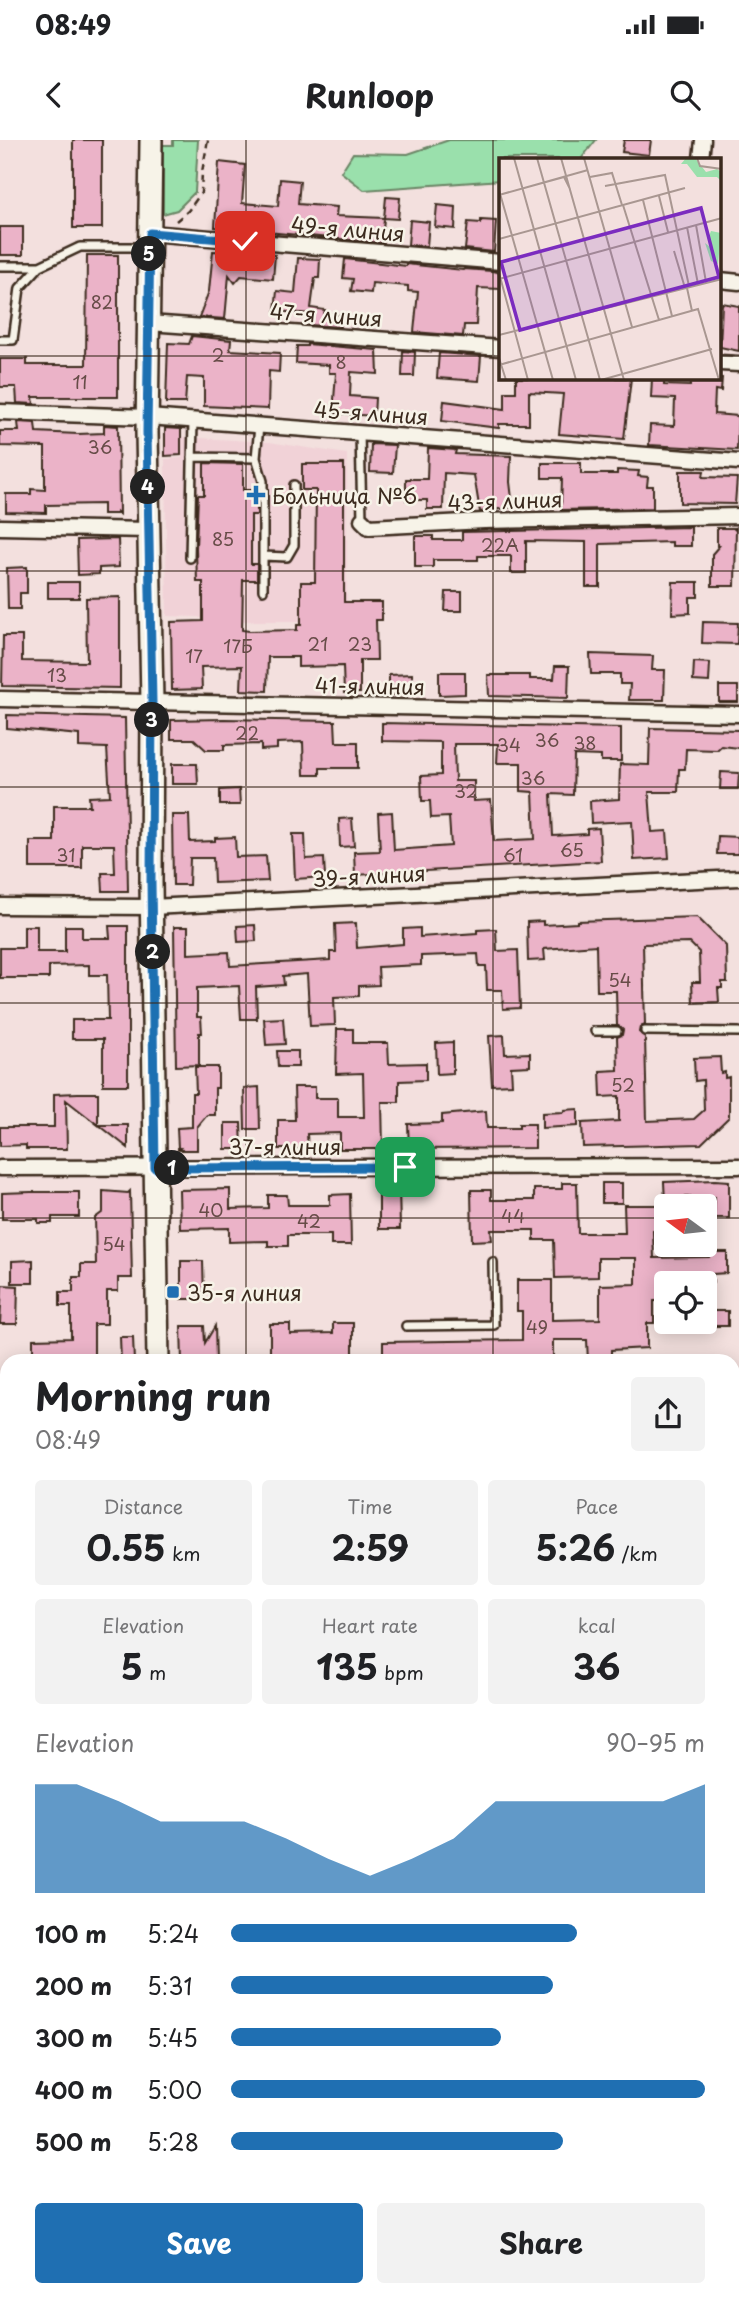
<!DOCTYPE html>
<html lang="en">
<head>
<meta charset="utf-8">
<style>
	:root { --surface:#fff; --page:#f2f2f2; --text:#202124; --muted:#757577; --accent:#1f6fb2 }
	body { margin:0; font-family:"Playpen Sans",sans-serif; background:var(--page); color:var(--text); height:100vh; display:flex; flex-direction:column; font-size:26px; white-space:nowrap }
	* { box-sizing:border-box; margin:0 }
	p { font-size:23px; color:var(--muted) }
	.icon { flex:none; width:38px; height:38px; fill:none; stroke:currentColor; stroke-width:2; stroke-linecap:round; stroke-linejoin:round }
	.map { position:relative; flex:1; overflow:hidden }
	.side { position:absolute; left:0px; top:1214px; width:740px; height:943px; display:flex; flex-direction:column; background:var(--surface); border-radius:21px 21px 0 0; box-shadow:0 4px 18px #0003 }
	.side>* { flex:none }
	.needle { width:46px; rotate:285deg }
	.fabs { position:absolute; left:654px; top:1054px; display:grid; gap:14px }
	.fabs a { display:grid; place-items:center; width:63px; height:63px; border-radius:7px; background:var(--surface); box-shadow:0 4px 18px #0003; font-size:35px }
	.pin { position:absolute; display:grid; place-items:center; width:60px; height:60px; color:#fff; margin:-30px; border-radius:14px; box-shadow:0 4px 10px #0006 }
	.km { position:absolute; width:35px; height:35px; margin:-18px; border-radius:50%; background:#222; color:#fff; font-size:19px; line-height:35px; text-align:center }
	.round { display:grid; place-items:center; flex:none; width:74px; height:74px; border-radius:7px; background:var(--page) }
	.overview { display:flex; align-items:center; justify-content:space-between; height:119px; padding:0 35px }
	h1 { font-size:38px; font-weight:700; line-height:52px }
	.metrics { display:grid; grid-template-columns:repeat(3,1fr); gap:10px; height:119px; padding:7px 35px }
	.metrics div { display:grid; align-content:center; border-radius:7px; background:var(--page); text-align:center }
	.metrics b { font-size:35px; font-weight:700 }
	.metrics small { font-size:19px; font-weight:400 }
	.metrics p { font-size:19px }
	.chart { height:196px; padding:14px 35px }
	.chart p { display:flex; justify-content:space-between }
	.chart svg { width:100%; height:126px; margin-top:7px; fill:var(--accent); opacity:.7 }
	.cta { display:flex; gap:14px; margin-top:auto; padding:14px 35px }
	.cta a { flex:1; height:80px; border-radius:7px; background:var(--accent); color:#fff; font-size:28px; font-weight:700; line-height:80px; text-align:center }
	.cta a+a { background:var(--page); color:var(--text) }
	ul { padding:0 35px; list-style:none; font-size:23px }
	li { display:grid; grid-template-columns:112px 84px 1fr; align-items:center; height:52px }
	li i { height:18px; border-radius:9px; background:var(--accent) }
	.status { display:flex; justify-content:space-between; align-items:center; height:49px; padding:0 35px; background:var(--surface); direction:ltr }
	.status svg { height:19px; fill:currentColor }
	header { display:flex; justify-content:space-between; align-items:center; height:91px; padding:0 35px; background:var(--surface); font-size:32px; font-weight:700 }
	.map>svg:first-child { display:block }
</style>
</head>
<body>
<div class="status"><b>08:49</b><svg viewBox="0 0 49 12"><path d="M0 12V9h3v3zM5 12V6h3v6zM10 12V3h3v9zM15 12V0h3v12zM26 1h20v11H26zM47 4h2v5h-2z"/></svg></div>
<header><svg class="icon" aria-label="back" viewBox="0 0 24 24"><path d="M15 5l-7 7 7 7"/></svg>Runloop<svg class="icon" aria-label="search" viewBox="0 0 24 24"><circle cx="10" cy="10" r="6"/><path d="M15 15l6 6"/></svg></header>
<div class="map">
<svg width="739" height="2157" viewBox="0 0 739 2157">
	<rect width="100%" height="100%" fill="#f3e0de"/>
	<filter id="ink" filterUnits="userSpaceOnUse"><feTurbulence type="fractalNoise" baseFrequency=".0143" numOctaves="2"/><feDisplacementMap in="SourceGraphic" scale="14" xChannelSelector="R" yChannelSelector="G"/><feConvolveMatrix kernelMatrix="1 2 1 2 8 2 1 2 1" color-interpolation-filters="sRGB"/></filter>
	<g filter="url(#ink)">
		<!-- built -->
		<path fill="#f1d2d7" d="M182 297 269 302 347 314V481H209L198 477 167 476 165 319 182 318Z"/>
		<!-- green -->
		<path fill="#9ae0ac" stroke="#6a8565" stroke-width="2" d="M173 0H198L195 52 177 70 163 74V5H173Z
			M449 0H596L581 19H501V40L364 50 341 32 353 13 408 14Z"/>
		<!-- building -->
		<path fill="#ebb3c8" stroke="#3b2a1e" stroke-width="2" fill-rule="evenodd" d="M73 0H102V88H73Z
			M624 0H651L649 15 622 12Z
			M219 22 245 25 242 63 278 66 280 39 300 41 298 64 337 67 336 76 384 78 382 103 215 87Z
			M386 57 400 58 398 79 384 78Z
			M437 65 456 67 455 89 435 87Z
			M410 80 429 82 427 106 408 105Z
			M481 80 496 81 494 112 465 109 468 82 481 83Z
			M0 87H23V115H0Z
			M213 111 275 115 273 139 241 136 235 143 229 135 225 179 199 177 209 151Z
			M87 115H118V257H33L34 264 17 263 16 247H0V219H27V225H86Z
			M298 118 320 119 319 138H315L311 168 325 170 324 174 341 175 340 187 309 185 311 174 275 171 277 151 295 153Z
			M345 119 406 126V124L463 130 464 129 492 131 501 133V149L478 148 476 185H464L463 196 414 192 418 152 408 151V146L372 143 371 153 351 151 353 139 343 138Z
			M722 163 739 166V211L720 207Z
			M192 196 231 200 230 210 280 213 279 232 269 231 268 269 204 266V238L187 237 185 263H166L168 203 189 204Z
			M307 204 377 210 378 234 351 232 350 256 375 258 374 276 333 273 336 233H329V225L296 223 297 206H307Z
			M403 211 415 212 414 236H402Z
			M439 213 481 216 479 241 437 238Z
			M516 238H631L624 299 559 294 563 254 529 252V284H499V288L442 281 444 261 505 269V252H516Z
			M652 238H664V245L690 246V238H722L721 251 715 250 714 274 738 276 737 310 649 305 650 285 674 286 675 259 651 258Z
			M18 282 35 283 36 292 78 294 104 293V285L118 286 119 374 117 372V374H103V364L46 365V373L6 372V354H31V349L45 350V307L0 306V291H19Z
			M165 288 181 289V315L165 316Z
			M371 304 395 305 393 333 370 332Z
			M428 308 456 310 455 314 511 316 510 342 513 367 480 372 474 335 444 333 443 369H427V360H406V339H427Z
			M204 323 243 324V350H251V358H257V375H251V424H257V440H243L242 490 249 491 297 490V485H301V442H315L316 350H302V324H344V462H382V480H376L377 520H360V553H344L343 526 298 527V517H268L267 551 241 550 242 526 201 527 202 549 172 550 171 482 203 481V442H197L196 408 198 355H204Z
			M542 323H581V334H617V330L639 331 638 336 648 337 647 346H653V368L561 370 562 338H542Z
			M680 331H704L703 337 737 338 735 364 680 363Z
			M691 387V406H672V402L600 404V447H586V402L526 401V433H511V416H478V420H433V427H415V396H433V400H462V392Z
			M717 388H735L734 390 736 388 735 446H712V414L719 406H717Z
			M118 399 119 427 99 428V434L78 435 77 400Z
			M27 427V453H20V469H8L7 428Z
			M48 442H79V458H48Z
			M673 442H698V457H690V473L672 474Z
			M446 452H462V471H445Z
			M120 457V548L2 546 3 496H22V521L87 522 86 458Z
			M703 482 738 483 737 504 702 503Z
			M590 514 653 516 652 530H665L664 560H629L630 544H620V534H591Z
			M694 522 710 523 709 542 693 541Z
			M555 526H569L568 558 489 556 488 535H530V539H554Z
			M439 532H465V554L439 555Z
			M412 534 413 554 389 555V535Z
			M719 546H738V562H719Z
			M7 575 125 578 128 751H103L102 733H115L114 705H82V728H30V701H54V666H90L89 657 110 656 107 608 79 607V595L7 588Z
			M224 579 335 581 336 602H358V628H320V635H304L303 602 277 603V609L261 610V604L224 605V610H206L194 599H171V580Z
			M382 583 621 588V621H601V616L574 615 573 655 551 654 553 696 587 694V689L599 688 601 721 355 735 354 712 380 711 378 673 392 672 394 710 451 706 449 677 431 678 430 661H422L421 636 441 635V602L382 601ZM454 604H498L497 623H521V651L533 652 535 699 494 701 491 660 474 661V641H455Z
			M650 588 739 590V608L721 606 717 610 686 609 685 629H679L678 652H649L652 692 667 691 669 718 634 720 632 681 591 683 590 661 619 659 620 624 649 625Z
			M172 624H197L198 644H172Z
			M721 632 739 633 738 649H720Z
			M239 649 240 665H220V650Z
			M172 675H189L190 702 215 701V698L235 697 236 717 266 716 268 741 214 743 213 718H190L189 745H173Z
			M352 678 354 706 340 707 339 679Z
			M293 694H305L306 719 324 718 325 737 295 739Z
			M718 696 738 697V714H717Z
			M697 777 726 806 727 842H722V848H718L719 862 693 863 692 842H700L699 812 690 803 643 804 645 885 640 887 639 892 645 897 647 981 694 979 704 970 703 940 695 941 694 918 720 917 721 933 725 932V938L729 937V977L701 1004 583 1007 582 983 619 981V956L601 957 600 931 618 930 617 897 622 895 623 890 617 885 616 851H597L596 805 544 809 545 820 528 821 527 782 543 781V785L577 783V781Z
			M356 783 357 808 403 804V789L420 788V797L477 793V790L496 789 497 811 518 810 520 868 503 869 502 850H487L486 826H479L478 814 421 816V825L378 827 379 845 359 846V856L334 857 335 885 310 886 307 834 283 836 284 845 256 847 257 879H241L239 846 197 848V877H201L202 893H199V925L176 926 174 787H188V814L229 812 230 826 330 820V812H336L335 784Z
			M255 785 256 801 238 802 237 786Z
			M24 786H37V812H65V786H82V798H110L109 786H128V945H103V899H72V880H108L107 835H89V825L49 826V838H0V808H24Z
			M283 878 285 904 266 905 264 879Z
			M337 889H353V903H388L389 924 426 923V940L399 941V962H382L383 1009H340V993L307 994 308 1009H278V980H295L294 947H315V958H338V977H364L363 933 336 934Z
			M504 895 505 914 530 913V926L511 927 512 944 492 945 489 896Z
			M453 902V933L437 934 436 903Z
			M277 911H298V927H278Z
			M195 927H218V948H215V975H207L197 987V1010H178L180 1008H178L177 988 192 987V953H196Z
			M259 947 260 989H245L244 948Z
			M78 953H98V985L66 960 67 1009H26V1005L0 1006V987H54V954Z
			M578 969V986L542 988V973L564 972V970Z
			M486 971 487 988H519V984H535V1008L409 1009 408 984 442 983V975Z
			M225 983H241L242 1009H225Z
			M99 985H128V1008Z
			M715 1040 729 1041V1078H714L715 1057H681V1062H665L664 1042Z
			M562 1043H577L578 1093H625L624 1065H657V1091H653L654 1118 709 1117V1112H727V1133L713 1134V1143H667V1161H654V1183H647V1208L611 1210V1222H588L587 1200H553V1222H383V1202L522 1200V1171H517V1140H552V1180L600 1179V1145L636 1144V1118H598V1137L555 1138 554 1100H534V1090H491L492 1100 472 1101 471 1050H491V1060H534V1049H562Z
			M602 1043H622V1063H602Z
			M379 1046H399L400 1089H379Z
			M230 1049V1069L268 1068V1055H287L288 1065H330V1055L350 1054 351 1105H331V1095H288V1106H268V1101L229 1102V1088L180 1089 179 1050Z
			M103 1051 128 1053 130 1051 132 1138H118V1151H107V1184H94V1222H33V1199L71 1198V1166H60V1152H73V1137H81V1124H96L95 1078 103 1072Z
			M31 1052H79V1077H52V1083H38V1079H2V1053Z
			M33 1120V1143H12V1121Z
			M181 1121H203L204 1159H181Z
			M2 1145 18 1146 17 1184H0Z
			M707 1171H728V1186H707Z
			M333 1183H353V1222H270V1184H290V1194L333 1193Z
			M181 1186H204L205 1203 215 1186 216 1222H182Z
			M120 1197H133L134 1222H121Z"/>
		<g fill="none" stroke-linecap="round" stroke-linejoin="round">
			<!-- service casing -->
			<g stroke="#3b2a1e" stroke-width="12">
				<path id="service" d="M0 126H40L80 107H145
					M0 200H13L20 148 40 126
					M259 286 256 318 263 341V450
					M360 293 362 380
					M192 317 256 318
					M263 416 287 417 294 405V345
					M190 418 193 281
					M595 891H617
					M645 891 739 892
					M406 1186 494 1185 493 1122"/>
			</g>
			<!-- minor casing -->
			<g stroke="#3b2a1e" stroke-width="19">
				<path id="minor" d="M701 19 703 0
					M150 93 501 122
					M720 140 739 142
					M149 183 501 208
					M720 223 739 224
					M0 272 148 277 739 322
					M362 380 369 387 484 381 739 376
					M0 387 149 390
					M0 559 739 574
					M0 766 151 767 739 738
					M0 1028 739 1026
					M733 1250 739 1249
					M733 1490H739
					M0 1498H7
					M733 1727H739
					M0 1736H7
					M736 2157 739 1945"/>
			</g>
			<!-- tertiary casing -->
			<g stroke="#3b2a1e" stroke-width="24">
				<path id="tertiary" d="M0 1260H7
					M0 1976H7"/>
			</g>
			<!-- secondary casing -->
			<g stroke="#3b2a1e" stroke-width="26">
				<path id="secondary" d="M151 0 147 292 152 562 151 742 158 1222
					M167 2151V2157"/>
			</g>
			<!-- path -->
			<path stroke="#3b2a1e" stroke-width="2.5" stroke-dasharray="7 5" stroke-linecap="butt" d="M176 81 188 71 201 53 202 32 208 0"/>
			<!-- service -->
			<use href="#service" stroke="#f7f3e8" stroke-width="7"/>
			<!-- minor -->
			<use href="#minor" stroke="#f7f3e8" stroke-width="14"/>
			<!-- tertiary -->
			<use href="#tertiary" stroke="#f7f3e8" stroke-width="19"/>
			<!-- secondary -->
			<use href="#secondary" stroke="#f7f3e8" stroke-width="21"/>
		</g>
	</g>
	<g fill="none" stroke-linecap="round" stroke-linejoin="round" filter="url(#ink)">
		<!-- route casing -->
		<g stroke="#fff" stroke-width="14">
			<path id="route" d="M245 101 150 93 147 292 152 562 151 742 155 1028 405 1027"/>
		</g>
		<!-- route -->
		<use href="#route" stroke="#1f6fb2" stroke-width="9"/>
	</g>
	<!-- grid -->
	<path fill="none" stroke="#3b2a1e" stroke-width="2" stroke-opacity="0.55" d="M246 0V1222M493 0V1222M0 216H501M720 216H739M0 431H739M0 647H739M0 863H739M0 1078H667M705 1078H739M0 1294H7M733 1294H739M0 1510H7M733 1510H739M0 1726H7M733 1726H739M0 1941H7M733 1941H739M246 2151V2157M493 2151V2157"/>
	<!-- markers -->
	<g fill="#1f6fb2" stroke="#f7f3e8" stroke-width="2.5">
		<path d="M252.5 344.5h7v7h7v7h-7v7h-7v-7h-7v-7h7z"/>
		<rect x="166" y="1145" width="14" height="14" rx="3.5"/>
	</g>
	<g text-anchor="middle" dominant-baseline="central" stroke-width="5" stroke-linejoin="round" paint-order="stroke">
		<!-- number labels -->
		<g font-size="18" fill="#674c48">
			<text x="102" y="161">82</text>
			<text x="218" y="214">2</text>
			<text x="341" y="221">8</text>
			<text x="80" y="241">11</text>
			<text x="100" y="306">36</text>
			<text x="223" y="398">85</text>
			<text x="500" y="404">22А</text>
			<text x="318" y="503">21</text>
			<text x="360" y="503">23</text>
			<text x="238" y="505">17Б</text>
			<text x="194" y="515">17</text>
			<text x="57" y="534">13</text>
			<text x="247" y="592">22</text>
			<text x="547" y="599">36</text>
			<text x="585" y="602">38</text>
			<text x="509" y="604">34</text>
			<text x="533" y="637">36</text>
			<text x="466" y="650">32</text>
			<text x="572" y="709">65</text>
			<text x="66" y="714">31</text>
			<text x="513" y="714">61</text>
			<text x="620" y="839">54</text>
			<text x="623" y="944">52</text>
			<text x="211" y="1069">40</text>
			<text x="513" y="1075">44</text>
			<text x="309" y="1080">42</text>
			<text x="114" y="1103">54</text>
			<text x="537" y="1186">49</text>
		</g>
		<!-- street labels -->
		<g font-size="21" fill="#3b2a1e" stroke="#f7f3e8">
			<text transform="translate(348 88) rotate(5)">49-я линия</text>
			<text transform="translate(326 174) rotate(4)">47-я линия</text>
			<text transform="translate(371 272) rotate(4)">45-я линия</text>
			<text transform="translate(505 360) rotate(-2)">43-я линия</text>
			<text transform="translate(370 545) rotate(1)">41-я линия</text>
			<text transform="translate(369 735) rotate(-3)">39-я линия</text>
			<text x="285" y="1006">37-я линия</text>
		</g>
		<!-- poi labels -->
		<g font-size="21" fill="#3b2a1e" stroke="#f7f3e8" text-anchor="start">
			<text x="272" y="355">Больница №6</text>
			<text x="187" y="1152">35-я линия</text>
		</g>
	</g>
	<!-- overview -->
	<g transform="translate(499 18)">
		<rect width="222" height="222" fill="#f3e0de"/>
		<path d="M187 0H196L207 14 218 11 222 14V23L218 19H198L188 6H182ZM212 73 222 75 219 106 212 103 206 85 215 92 209 81Z" fill="#9ae0ac"/>
		<path fill="none" stroke="#a99791" stroke-width="2" d="M15 0 77 222M38 0 101 222M62 0 125 222M85 0 133 169M198 0 201 8 223 11M91 19 113 15 123 47M106 28 166 17 190 128M0 32 54 222M0 37 89 12M0 37 65 19 71 31M160 38 169 74M144 42 173 158M124 47 160 162M197 67 207 124M188 69 199 126M0 81 186 30M175 93 186 130M0 115 29 222M0 121 223 60M188 130 193 153M0 177 223 121M0 200 7 222M0 207 199 151 220 222M102 222 213 191"/>
		<path fill="#7b2cbf" fill-opacity="0.15" stroke="#7b2cbf" stroke-width="3.5" d="M202 50 220 119 21 172 2 104Z"/>
		<rect width="222" height="222" fill="none" stroke="#3b2a1e" stroke-width="3.5"/>
	</g>
</svg>
<div class="fabs">
<a><svg class="needle" viewBox="-14 -14 28 28"><path d="M0-13l5 13h-10z" fill="#e53935"/><path d="M0 13l5-13h-10z" fill="#757577"/></svg></a>
<a><svg class="icon" aria-label="locate" viewBox="0 0 24 24"><circle cx="12" cy="12" r="6"/><path d="M12 2v4M12 18v4M2 12h4M18 12h4"/></svg></a>
</div>
<div class="pin" style="left:405px;top:1027px;background:#1e9e55"><svg class="icon" aria-label="arrive" viewBox="0 0 24 24"><path d="M6 21V4h12l-3 4 3 4H6"/></svg></div>
<div class="pin" style="left:245px;top:101px;background:#d93025"><svg class="icon" aria-label="check" viewBox="0 0 24 24"><path d="M5 12l5 5 9-10"/></svg></div>
<b class="km" style="left:172px;top:1028px">1</b>
<b class="km" style="left:153px;top:812px">2</b>
<b class="km" style="left:152px;top:580px">3</b>
<b class="km" style="left:148px;top:347px">4</b>
<b class="km" style="left:149px;top:114px">5</b>
<section class="side">
<div class="overview"><div><h1>Morning run</h1><p>08:49</p></div><a class="round"><svg class="icon" aria-label="share" viewBox="0 0 24 24"><path d="M12 15V3M7 8l5-5 5 5M5 13v7h14v-7"/></svg></a></div>
<div class="metrics">
<div><p>Distance</p><b>0.55<small> km</small></b></div>
<div><p>Time</p><b>2:59</b></div>
<div><p>Pace</p><b>5:26<small> /km</small></b></div>
</div>
<div class="metrics">
<div><p>Elevation</p><b>5<small> m</small></b></div>
<div><p>Heart rate</p><b>135<small> bpm</small></b></div>
<div><p>kcal</p><b>36</b></div>
</div>
<div class="chart"><p><span>Elevation</span>90–95 m</p>
<svg viewBox="0 0 160 44" preserveAspectRatio="none"><path d="M0 44V6L10 6L20 12L30 19L40 19L50 19L60 25L70 32L80 38L90 32L100 25L110 12L120 12L130 12L140 12L150 12L160 6V44z"/></svg>
</div>
<ul>
<li><b>100 m</b>5:24<i style="width:73%"></i></li>
<li><b>200 m</b>5:31<i style="width:68%"></i></li>
<li><b>300 m</b>5:45<i style="width:57%"></i></li>
<li><b>400 m</b>5:00<i style="width:100%"></i></li>
<li><b>500 m</b>5:28<i style="width:70%"></i></li>
</ul>
<div class="cta"><a>Save</a><a>Share</a></div>
</section>
</div>
</body>
</html>
